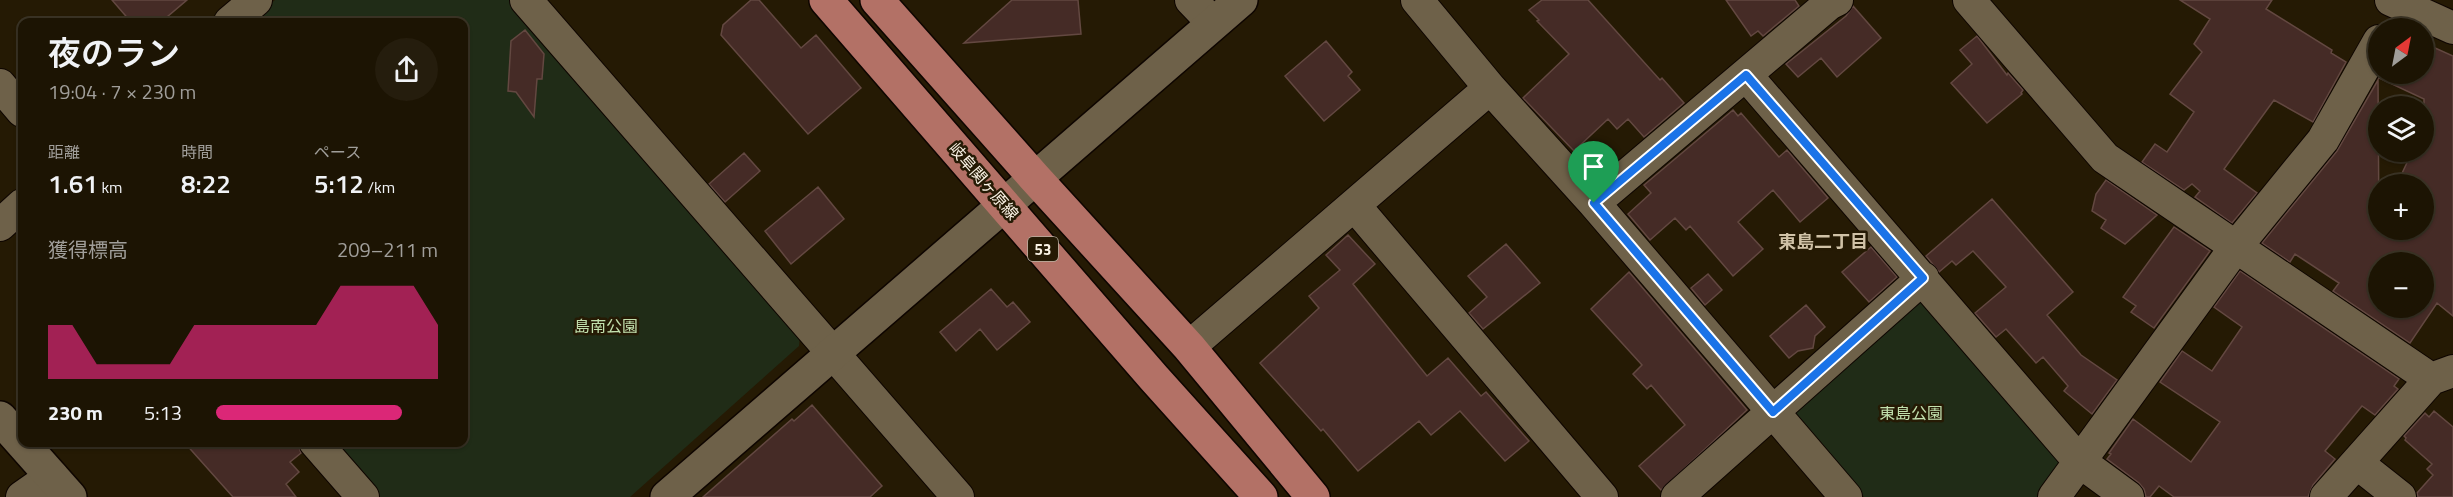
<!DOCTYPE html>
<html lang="ja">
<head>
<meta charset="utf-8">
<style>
	:root { --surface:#1c1403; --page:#251d0d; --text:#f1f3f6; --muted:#a09e9a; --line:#3a3325; --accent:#db2777 }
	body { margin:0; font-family:"Titillium Web","Noto Sans JP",sans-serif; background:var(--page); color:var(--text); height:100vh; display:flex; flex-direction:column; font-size:22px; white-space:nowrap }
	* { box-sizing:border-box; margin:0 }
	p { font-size:20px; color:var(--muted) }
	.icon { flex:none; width:33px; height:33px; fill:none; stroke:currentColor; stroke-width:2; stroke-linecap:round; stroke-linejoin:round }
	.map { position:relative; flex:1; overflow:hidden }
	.side { position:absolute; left:18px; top:18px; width:450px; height:429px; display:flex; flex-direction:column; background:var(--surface); border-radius:12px; box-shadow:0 2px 4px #0004,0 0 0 2px var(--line) }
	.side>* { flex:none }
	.needle { width:39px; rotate:32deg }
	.fabs { position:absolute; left:2368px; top:18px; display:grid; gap:12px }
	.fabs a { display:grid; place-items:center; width:66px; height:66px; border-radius:50%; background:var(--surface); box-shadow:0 2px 4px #0004,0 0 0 2px var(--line); font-size:30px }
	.pin { position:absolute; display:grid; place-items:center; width:51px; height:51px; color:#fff; margin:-62px -26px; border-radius:50% 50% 50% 0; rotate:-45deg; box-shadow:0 0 6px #0007 }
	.pin .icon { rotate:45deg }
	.round { display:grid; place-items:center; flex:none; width:63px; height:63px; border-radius:32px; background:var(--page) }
	.headline { display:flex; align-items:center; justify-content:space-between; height:102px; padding:0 30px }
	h1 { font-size:33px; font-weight:600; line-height:45px }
	.metrics { display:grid; grid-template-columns:repeat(3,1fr); gap:9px; height:102px; padding:6px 30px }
	.metrics div { display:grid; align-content:center }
	.metrics b { font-size:26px; font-weight:600 }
	.metrics small { font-size:16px; font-weight:400 }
	.metrics p { font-size:16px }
	.chart { height:168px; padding:12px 30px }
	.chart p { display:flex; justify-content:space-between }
	.chart svg { width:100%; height:108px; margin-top:6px; fill:var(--accent); opacity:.7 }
	ul { padding:0 30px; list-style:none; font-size:20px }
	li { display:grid; grid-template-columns:96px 72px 1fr; align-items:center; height:45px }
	li i { height:15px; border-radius:8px; background:var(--accent) }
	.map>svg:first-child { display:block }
</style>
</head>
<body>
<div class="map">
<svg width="2453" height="497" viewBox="0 0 2453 497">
	<rect width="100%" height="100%" fill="#251a04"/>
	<!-- green -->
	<path fill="#202c17" d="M275 0H512L800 335 799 346 630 497H380L333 443 464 442V22H249Z
		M1923 299 2057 453 2060 466 2039 497H1864L1793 415 1796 401Z"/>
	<!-- building -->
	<path fill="#452b26" stroke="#634841" stroke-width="1.5" fill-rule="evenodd" d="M112 0H187L161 22H131Z
		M751 0H759L801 48 816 35 861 88 808 134 721 35 723 25Z
		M1012 0H1078L1081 34 964 43Z
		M1542 0H1588L1660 80 1662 78 1684 103 1644 137 1628 119 1617 129 1608 119 1574 151 1523 98 1569 54 1537 21 1539 20 1529 10Z
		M1726 0H1795L1799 6 1763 36 1758 31 1751 36Z
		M2180 0H2272L2266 9 2332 50 2331 53 2346 62 2313 122 2274 100 2224 169 2257 193 2232 223 2195 197 2200 191 2192 184 2184 190 2142 162 2155 144 2167 152 2194 112 2170 94 2202 52 2194 44 2210 19Z
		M1853 6 1881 38 1837 77 1821 58 1798 77 1786 64 1846 16Z
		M525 30 544 54 542 79H537L534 117 516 92 508 91 511 41Z
		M1977 36 2007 75 2008 73 2023 90 2021 93 2022 94 1987 123 1951 83 1972 64 1960 50Z
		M1326 41 1352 72 1348 76 1360 90 1324 121 1285 76Z
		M2424 43 2453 56V316L2437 303 2410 343 2333 291 2339 283 2295 254 2290 262 2262 243 2337 151 2378 80 2379 230H2424V184H2397L2412 152H2424V99L2379 78 2381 74H2424ZM2379 262H2424V308H2379Z
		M1733 110 1738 116 1741 113 1779 157 1787 150 1828 198 1800 222 1773 190 1738 222 1763 249 1733 276 1690 226 1686 230 1675 218 1650 240 1628 214 1651 193 1644 185Z
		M744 153 760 171 725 202 709 184Z
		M2106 180 2157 215 2125 244 2101 228 2106 220 2092 211 2096 194Z
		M818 187 844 219 791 264 765 231Z
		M1992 199 2073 292 2047 315 2081 355 2117 380 2092 414 2064 391 2068 386 2043 357 2036 363 2006 329 1996 337 1975 313 2006 287 1973 251 1956 265 1952 261 1939 272 1926 256Z
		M2174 227 2210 251 2154 328 2131 312 2136 306 2123 297Z
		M1348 235 1375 264 1353 284 1427 376 1448 358 1481 396 1486 392 1529 441 1505 461 1460 411 1431 435 1419 421 1358 471 1323 429 1321 431 1260 363 1319 308 1309 296 1340 270 1326 255Z
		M1506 244 1540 283 1483 329 1469 313 1487 297 1468 276Z
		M1871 247 1897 277 1869 302 1842 272Z
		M2240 271 2399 379 2394 386 2398 389 2375 415 2362 406 2325 451 2335 459 2313 485 2308 497H2174L2159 486 2150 497H2146L2144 489 2139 483 2107 459 2111 454 2109 453 2133 419 2191 462 2220 422 2160 382 2182 351 2212 371 2242 327 2214 307Z
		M1629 272 1747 410 1661 490 1639 466 1685 425 1651 385 1647 389 1633 374 1642 365 1591 309Z
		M1708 274 1722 290 1705 305 1691 288Z
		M991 289 1007 307 1013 302 1030 322 997 350 980 329 956 351 940 332Z
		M1806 305 1825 327 1815 336 1813 348 1798 351 1789 358 1770 336Z
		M812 405 882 486 870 497H703L792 419 794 421Z
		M2434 411 2453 427V497H2418L2417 493 2433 475 2427 469 2432 464 2405 440 2406 438 2404 436 2425 413 2429 417Z
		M184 442H297L301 453 290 462 299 472 286 484 296 497H233Z"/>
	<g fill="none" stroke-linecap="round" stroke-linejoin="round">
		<!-- street casing -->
		<g stroke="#0e0500" stroke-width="34">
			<path id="street" d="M526 0 958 497
				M1191 0 1213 23
				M1417 0 1490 88 1594 203 1846 497
				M1969 0 2105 158 2431 379
				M2391 0 2453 28
				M230 22 256 0
				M1746 75 2079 461 2128 497
				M0 85 22 111
				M1594 203 1829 4 1837 0
				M1355 206 1602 497
				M0 225 22 205
				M1189 347 1490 88
				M315 442 363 497
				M2357 463 2400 497
				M22 497 52 476
				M1677 497 1923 278
				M2054 497 2235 248 2323 140 2379 41
				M2326 497 2431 379 2453 371"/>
		</g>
		<!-- secondary casing -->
		<g stroke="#0e0500" stroke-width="36">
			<path id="secondary" d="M0 418 70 497
				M667 497 1241 0"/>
		</g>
		<!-- primary casing -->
		<g stroke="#0e0500" stroke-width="36">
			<path id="primary" d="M826 0 1154 378 1261 497
				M877 0 1034 177 1189 347 1313 497"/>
		</g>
		<!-- street -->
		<use href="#street" stroke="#6e6149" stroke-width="32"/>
		<!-- secondary -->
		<use href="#secondary" stroke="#6e6149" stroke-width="33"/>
		<!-- primary -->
		<use href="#primary" stroke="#b37166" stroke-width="33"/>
	</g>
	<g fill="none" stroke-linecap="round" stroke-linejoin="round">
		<!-- route casing -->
		<g stroke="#fff" stroke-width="12">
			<path id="route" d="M1746 75 1923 278 1773 412 1594 203Z"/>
		</g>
		<!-- route -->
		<use href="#route" stroke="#1a73e8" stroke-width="8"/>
	</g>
	<g text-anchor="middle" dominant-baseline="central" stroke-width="5" stroke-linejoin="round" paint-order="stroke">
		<!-- shield labels -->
		<rect fill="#251a04" stroke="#bab2a2" stroke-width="1.5" x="1028" y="237" width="30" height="24" rx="4.5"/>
		<g font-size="15" font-weight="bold" fill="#faf3e5">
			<text x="1043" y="249">53</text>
		</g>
		<!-- street labels -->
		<g font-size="16" fill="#faf3e5" stroke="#251a04">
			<text transform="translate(984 181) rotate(49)">岐阜関ヶ原線</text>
		</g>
		<!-- park labels -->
		<g font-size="16" fill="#c2e0ae" stroke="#251a04">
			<text x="606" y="326">島南公園</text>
			<text x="1911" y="413">東島公園</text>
		</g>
		<!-- neighbourhood labels -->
		<g font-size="18" font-weight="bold" fill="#d0c2a7" stroke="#251a04">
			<text x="1823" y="241">東島二丁目</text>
		</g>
	</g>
</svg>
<div class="fabs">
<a><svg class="needle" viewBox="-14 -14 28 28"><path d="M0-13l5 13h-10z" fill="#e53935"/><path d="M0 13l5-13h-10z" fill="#a09e9a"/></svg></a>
<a><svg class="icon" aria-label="layers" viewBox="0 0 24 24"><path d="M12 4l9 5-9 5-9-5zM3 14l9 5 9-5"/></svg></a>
<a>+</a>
<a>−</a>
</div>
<div class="pin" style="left:1594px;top:203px;background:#1e9e55"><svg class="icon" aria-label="arrive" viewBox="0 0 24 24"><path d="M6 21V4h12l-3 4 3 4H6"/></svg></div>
<section class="side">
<div class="headline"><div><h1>夜のラン</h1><p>19:04 · 7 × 230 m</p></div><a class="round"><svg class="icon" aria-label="share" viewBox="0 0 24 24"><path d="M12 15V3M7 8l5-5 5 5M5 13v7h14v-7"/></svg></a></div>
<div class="metrics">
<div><p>距離</p><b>1.61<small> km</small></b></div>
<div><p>時間</p><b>8:22</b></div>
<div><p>ペース</p><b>5:12<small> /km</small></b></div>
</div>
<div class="chart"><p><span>獲得標高</span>209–211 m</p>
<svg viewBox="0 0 160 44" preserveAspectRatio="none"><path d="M0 44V22L10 22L20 38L30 38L40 38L50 38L60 22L70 22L80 22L90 22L100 22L110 22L120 6L130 6L140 6L150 6L160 22V44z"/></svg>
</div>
<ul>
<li><b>230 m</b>5:13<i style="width:84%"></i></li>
</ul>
</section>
</div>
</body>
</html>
